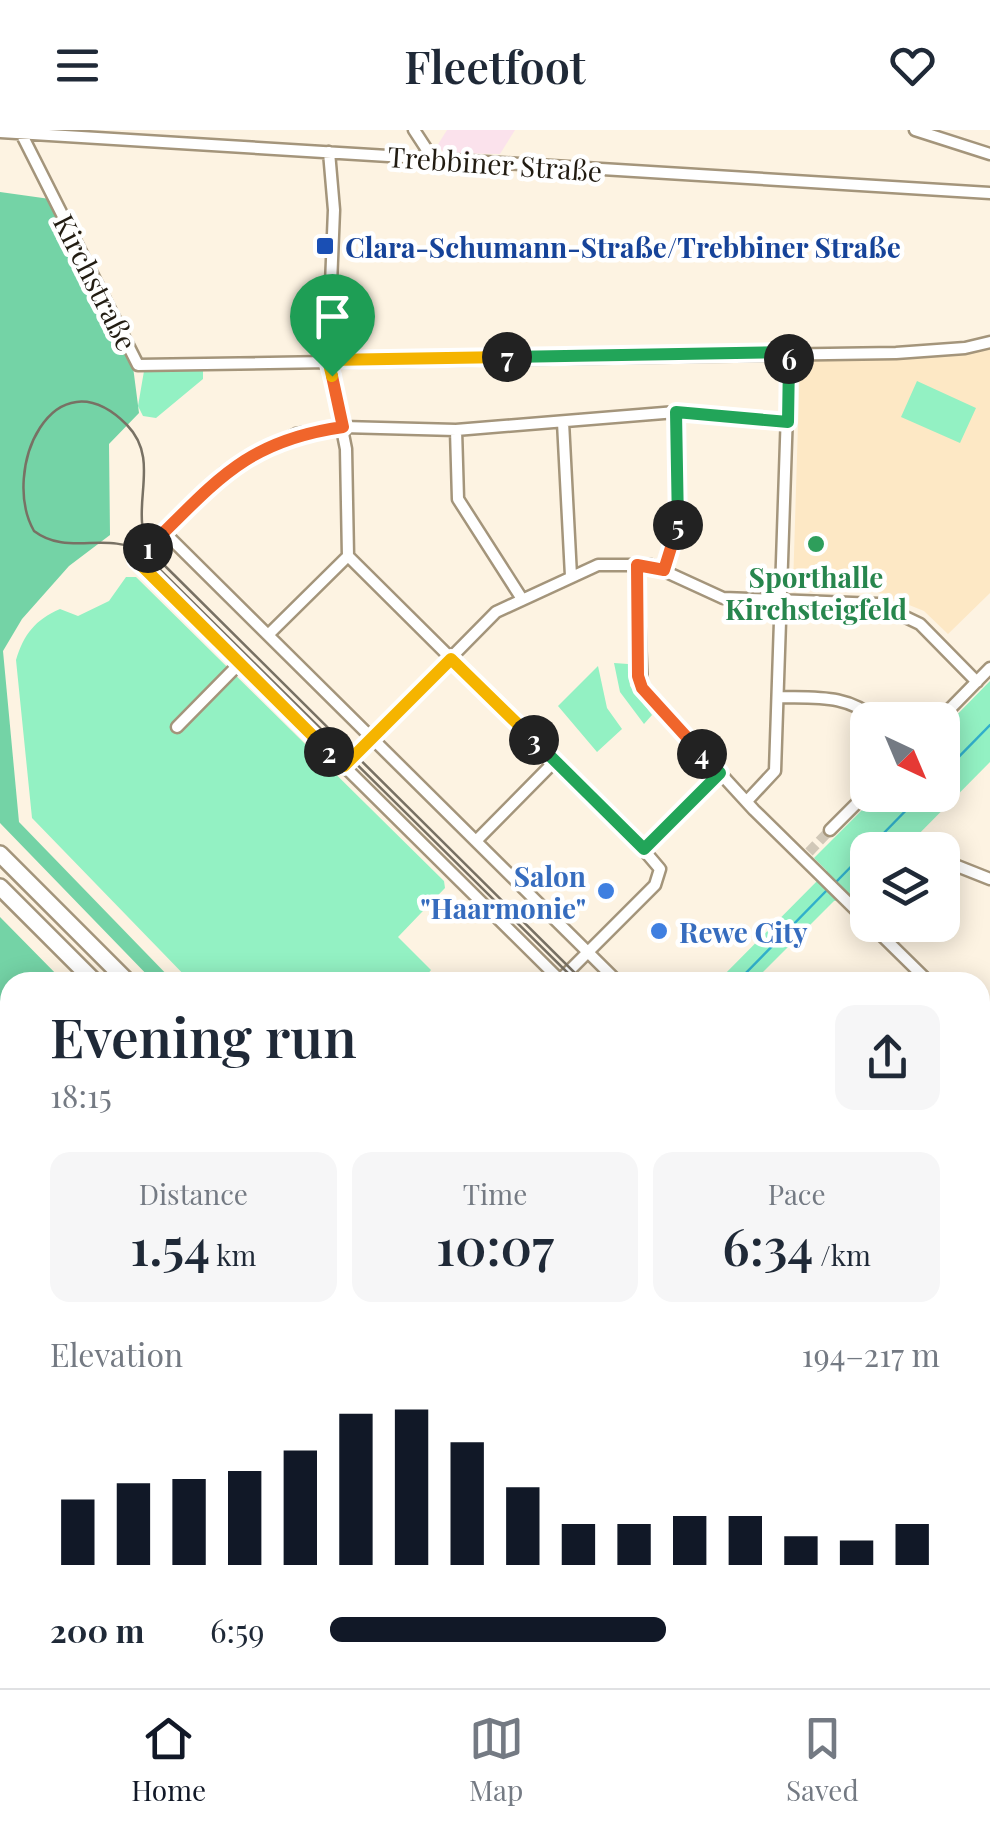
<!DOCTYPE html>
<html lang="en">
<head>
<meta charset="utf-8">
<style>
	:root { --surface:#fff; --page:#f6f6f7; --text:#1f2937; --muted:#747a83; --line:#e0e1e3; --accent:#111827 }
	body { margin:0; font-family:"Playfair Display",serif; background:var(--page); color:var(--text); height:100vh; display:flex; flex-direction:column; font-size:38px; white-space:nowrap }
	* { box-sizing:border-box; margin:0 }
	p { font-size:32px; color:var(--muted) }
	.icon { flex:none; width:55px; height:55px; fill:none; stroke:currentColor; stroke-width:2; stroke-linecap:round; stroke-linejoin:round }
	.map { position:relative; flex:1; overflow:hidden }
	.sheet { position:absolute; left:0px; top:842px; width:990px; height:718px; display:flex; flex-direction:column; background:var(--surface); border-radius:30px 30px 0 0; box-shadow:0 5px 25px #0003 }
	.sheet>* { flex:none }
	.needle { width:65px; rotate:136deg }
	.fabs { position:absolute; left:850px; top:572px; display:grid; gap:20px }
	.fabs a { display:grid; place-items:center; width:110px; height:110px; border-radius:20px; background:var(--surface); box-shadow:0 5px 25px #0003; font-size:50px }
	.pin { position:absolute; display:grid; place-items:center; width:85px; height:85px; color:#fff; margin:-102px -42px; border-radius:50% 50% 50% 0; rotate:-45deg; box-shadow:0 0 10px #0007 }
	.pin .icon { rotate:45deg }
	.km { position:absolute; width:50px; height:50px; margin:-25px; border-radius:50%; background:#222; color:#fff; font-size:28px; line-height:50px; text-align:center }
	.round { display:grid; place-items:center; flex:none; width:105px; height:105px; border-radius:20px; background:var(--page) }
	.head { display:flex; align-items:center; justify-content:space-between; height:170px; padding:0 50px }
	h1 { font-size:55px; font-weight:600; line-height:75px }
	.stats { display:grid; grid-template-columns:repeat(3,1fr); gap:15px; height:170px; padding:10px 50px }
	.stats div { display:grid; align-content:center; border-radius:20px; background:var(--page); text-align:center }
	.stats b { font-size:50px; font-weight:600 }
	.stats small { font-size:28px; font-weight:400 }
	.stats p { font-size:28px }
	.chart { height:280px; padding:20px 50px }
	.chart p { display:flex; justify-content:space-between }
	.chart svg { width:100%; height:180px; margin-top:10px; stroke:var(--accent); stroke-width:6 }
	ul { padding:0 50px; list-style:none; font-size:32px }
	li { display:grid; grid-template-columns:160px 120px 1fr; align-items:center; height:75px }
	li i { height:25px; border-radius:12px; background:var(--accent) }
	header { display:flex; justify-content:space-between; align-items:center; height:130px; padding:0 50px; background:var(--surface); font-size:45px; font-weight:600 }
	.tab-bar { display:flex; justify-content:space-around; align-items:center; height:140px; border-top:2px solid var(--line); background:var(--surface); font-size:28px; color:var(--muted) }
	.tab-bar a { display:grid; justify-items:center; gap:5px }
	.tab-bar .current { color:var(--accent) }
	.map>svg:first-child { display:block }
</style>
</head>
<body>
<header><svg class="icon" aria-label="menu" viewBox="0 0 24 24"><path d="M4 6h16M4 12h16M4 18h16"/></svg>Fleetfoot<svg class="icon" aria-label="heart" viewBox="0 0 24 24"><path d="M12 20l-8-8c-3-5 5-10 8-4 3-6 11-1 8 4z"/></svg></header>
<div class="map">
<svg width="990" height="1558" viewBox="0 0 990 1558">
	<rect width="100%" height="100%" fill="#fdf3e2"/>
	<!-- commercial -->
	<path fill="#fbe2ec" d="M447 0H515L500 24 445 23 437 16Z"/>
	<!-- built -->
	<path fill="#fde8c5" d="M990 217V463L948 504 924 481 872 460 793 457 800 228H923Z"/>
	<!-- green -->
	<path fill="#93f1c3" d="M203 239V249L156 288 143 286 138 276 144 241Z
		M917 251 976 278 960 313 901 287Z
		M126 447H136L444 751 445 758 398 807 431 840 427 845 434 852H191L32 688 16 530C24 504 35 490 60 479L78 486 109 471Z
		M614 533 628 534 630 556 652 585 644 594 620 562Z
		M598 536 607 578 622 599 597 622 558 576Z
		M990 551V632L903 720H868L867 750 845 769 834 771 753 852H717L827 741 814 728 877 665H942L943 599Z"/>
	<!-- forest -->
	<path fill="#74d3a6" d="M0 62 50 69 132 229 139 283 109 314 110 405 69 436 22 489 3 521 19 692 174 852H154L0 693Z
		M0 787 64 852H10V1550H385L386 1558H0Z
		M446 1550H768L765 1558H447Z"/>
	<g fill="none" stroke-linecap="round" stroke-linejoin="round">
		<!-- stream -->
		<path stroke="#31afcb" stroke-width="2.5" d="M942 644 990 595
			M836 752 921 665
			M737 852 830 757
			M130 1558 148 1550"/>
		<!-- minor-tunnel -->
		<path stroke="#d1c8b8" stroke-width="10" stroke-dasharray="10 5" stroke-linecap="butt" d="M809 722 830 700"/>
		<!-- minor casing -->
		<g stroke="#a4957b" stroke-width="15">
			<path id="minor" d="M414 0 433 29
				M915 0 990 24
				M0 2 990 63
				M21 3 138 235 896 223 965 218 990 212
				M329 22 334 80 328 229 346 319 348 426 643 719
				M563 292 571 446
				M456 300 458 369 522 469
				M164 402 618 852
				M637 435 642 558 754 680 868 792
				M664 441 678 404 676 282
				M268 505 348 426
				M779 567C815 568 849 564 876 590
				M939 590 990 538
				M177 597 240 533
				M344 636 496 482 598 435H651L723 468 878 474 920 494 977 552
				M747 671 775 641 789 222
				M830 700 868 662
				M476 711 555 631
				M907 716 917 720
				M942 730 990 749
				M871 795 929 852
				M558 852 655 755 660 739 643 719 720 643
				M562 852 136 430 225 342 296 304 343 297 456 300 676 282 788 292
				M980 891 990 886
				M980 952 985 1255
				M980 1372H990
				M781 1557 990 1556"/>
		</g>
		<!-- highway casing -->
		<g stroke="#a4957b" stroke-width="20">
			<path id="highway" d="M0 724 128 852
				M0 757 95 852
				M406 1550V1558
				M431 1550V1558"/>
		</g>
		<!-- minor -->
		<use href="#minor" stroke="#fff" stroke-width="10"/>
		<!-- highway -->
		<use href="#highway" stroke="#fff" stroke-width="15"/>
		<!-- tram -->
		<path stroke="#787164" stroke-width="2.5" d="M577 852 143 423C108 400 68 427 34 401 0 341 53 221 127 295 165 334 123 384 154 425L584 852
			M980 1079 990 1078"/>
	</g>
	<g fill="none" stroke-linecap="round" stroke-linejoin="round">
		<!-- split-1 casing -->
		<g stroke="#fff" stroke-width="20">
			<path id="split-1" d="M148 418C215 353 244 311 343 297L332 246"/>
		</g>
		<!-- split-2 casing -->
		<g stroke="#fff" stroke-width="20">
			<path id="split-2" d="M148 418 136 430 329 622"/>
		</g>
		<!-- split-3 casing -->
		<g stroke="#fff" stroke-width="20">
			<path id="split-3" d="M329 622 344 636 451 529 534 610"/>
		</g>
		<!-- split-4 casing -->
		<g stroke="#fff" stroke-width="20">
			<path id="split-4" d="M534 610 644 719 720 643 702 624"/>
		</g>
		<!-- split-5 casing -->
		<g stroke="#fff" stroke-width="20">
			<path id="split-5" d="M678 395 664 440 637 435 638 546 642 558 702 624"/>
		</g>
		<!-- split-6 casing -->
		<g stroke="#fff" stroke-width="20">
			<path id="split-6" d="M678 395 676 282 788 292 789 229"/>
		</g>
		<!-- split-7 casing -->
		<g stroke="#fff" stroke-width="20">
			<path id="split-7" d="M507 227 790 222 789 229"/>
		</g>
		<!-- split-8 casing -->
		<g stroke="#fff" stroke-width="20">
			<path id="split-8" d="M332 246 328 230 507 227"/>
		</g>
		<!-- split-1 -->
		<use href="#split-1" stroke="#f0652b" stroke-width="12"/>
		<!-- split-2 -->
		<use href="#split-2" stroke="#f5b400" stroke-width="12"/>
		<!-- split-3 -->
		<use href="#split-3" stroke="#f5b400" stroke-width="12"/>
		<!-- split-4 -->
		<use href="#split-4" stroke="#22a559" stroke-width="12"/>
		<!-- split-5 -->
		<use href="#split-5" stroke="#f0652b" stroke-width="12"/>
		<!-- split-6 -->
		<use href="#split-6" stroke="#22a559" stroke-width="12"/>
		<!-- split-7 -->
		<use href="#split-7" stroke="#22a559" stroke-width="12"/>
		<!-- split-8 -->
		<use href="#split-8" stroke="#f5b400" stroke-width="12"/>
	</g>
	<!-- markers -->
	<rect fill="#1a4fb4" stroke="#fff" stroke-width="4" x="315" y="106" width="20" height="20" rx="5"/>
	<circle fill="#2e9e5b" stroke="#fff" stroke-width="4" cx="816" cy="414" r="10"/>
	<g fill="#3f7fe0" stroke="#fff" stroke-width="4">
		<circle cx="606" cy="761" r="10"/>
		<circle cx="659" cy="801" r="10"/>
	</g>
	<g text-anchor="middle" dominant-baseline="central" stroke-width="9" stroke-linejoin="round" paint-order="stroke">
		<!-- street labels -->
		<g font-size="28" fill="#221c12" stroke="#fff">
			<text transform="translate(495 33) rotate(4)">Trebbiner Straße</text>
			<text transform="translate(96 152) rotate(63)">Kirchstraße</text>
		</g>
		<!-- transit labels -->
		<g font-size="28" font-weight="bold" fill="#164399" stroke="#fff" text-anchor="start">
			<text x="345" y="116">Clara-Schumann-Straße/Trebbiner Straße</text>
		</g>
		<!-- leisure labels -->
		<g font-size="28" font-weight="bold" fill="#27864d" stroke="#fff">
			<text x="816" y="446">Sporthalle<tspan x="816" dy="32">Kirchsteigfeld</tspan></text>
		</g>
		<!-- shop labels -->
		<g font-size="28" font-weight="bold" fill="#366cbe" stroke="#fff" text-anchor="end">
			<text x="586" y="745">Salon<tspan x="586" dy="32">"Haarmonie"</tspan></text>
			<text x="679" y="801" text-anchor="start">Rewe City</text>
		</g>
	</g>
</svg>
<div class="fabs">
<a><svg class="needle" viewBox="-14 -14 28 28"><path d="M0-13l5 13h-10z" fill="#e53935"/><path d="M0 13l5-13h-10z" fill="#747a83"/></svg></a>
<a><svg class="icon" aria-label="layers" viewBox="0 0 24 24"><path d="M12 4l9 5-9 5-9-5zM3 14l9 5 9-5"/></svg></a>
</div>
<div class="pin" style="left:332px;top:246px;background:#1e9e55"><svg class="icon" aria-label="arrive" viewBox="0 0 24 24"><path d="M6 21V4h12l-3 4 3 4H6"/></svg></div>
<b class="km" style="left:148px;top:418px">1</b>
<b class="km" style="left:329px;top:622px">2</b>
<b class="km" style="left:534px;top:610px">3</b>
<b class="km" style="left:702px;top:624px">4</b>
<b class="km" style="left:678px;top:395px">5</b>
<b class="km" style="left:789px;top:229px">6</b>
<b class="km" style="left:507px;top:227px">7</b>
<section class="sheet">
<div class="head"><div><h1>Evening run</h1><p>18:15</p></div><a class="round"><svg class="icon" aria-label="share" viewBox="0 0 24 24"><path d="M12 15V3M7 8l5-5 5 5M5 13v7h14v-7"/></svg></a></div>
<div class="stats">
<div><p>Distance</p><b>1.54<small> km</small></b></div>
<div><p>Time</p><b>10:07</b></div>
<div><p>Pace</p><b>6:34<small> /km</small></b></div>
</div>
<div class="chart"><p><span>Elevation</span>194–217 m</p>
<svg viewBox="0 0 160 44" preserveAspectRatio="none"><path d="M5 44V28M15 44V24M25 44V23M35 44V21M45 44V16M55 44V7M65 44V6M75 44V14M85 44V25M95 44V34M105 44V34M115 44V32M125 44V32M135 44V37M145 44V38M155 44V34"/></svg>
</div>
<ul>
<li><b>200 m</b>6:59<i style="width:55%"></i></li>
</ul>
</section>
</div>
<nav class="tab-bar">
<a class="current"><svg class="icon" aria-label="home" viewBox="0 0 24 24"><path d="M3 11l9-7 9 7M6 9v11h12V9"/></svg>Home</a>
<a><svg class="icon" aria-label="map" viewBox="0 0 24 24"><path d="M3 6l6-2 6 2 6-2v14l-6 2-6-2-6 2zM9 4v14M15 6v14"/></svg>Map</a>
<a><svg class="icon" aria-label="saved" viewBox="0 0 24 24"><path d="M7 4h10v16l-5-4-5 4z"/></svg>Saved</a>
</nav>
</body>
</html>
